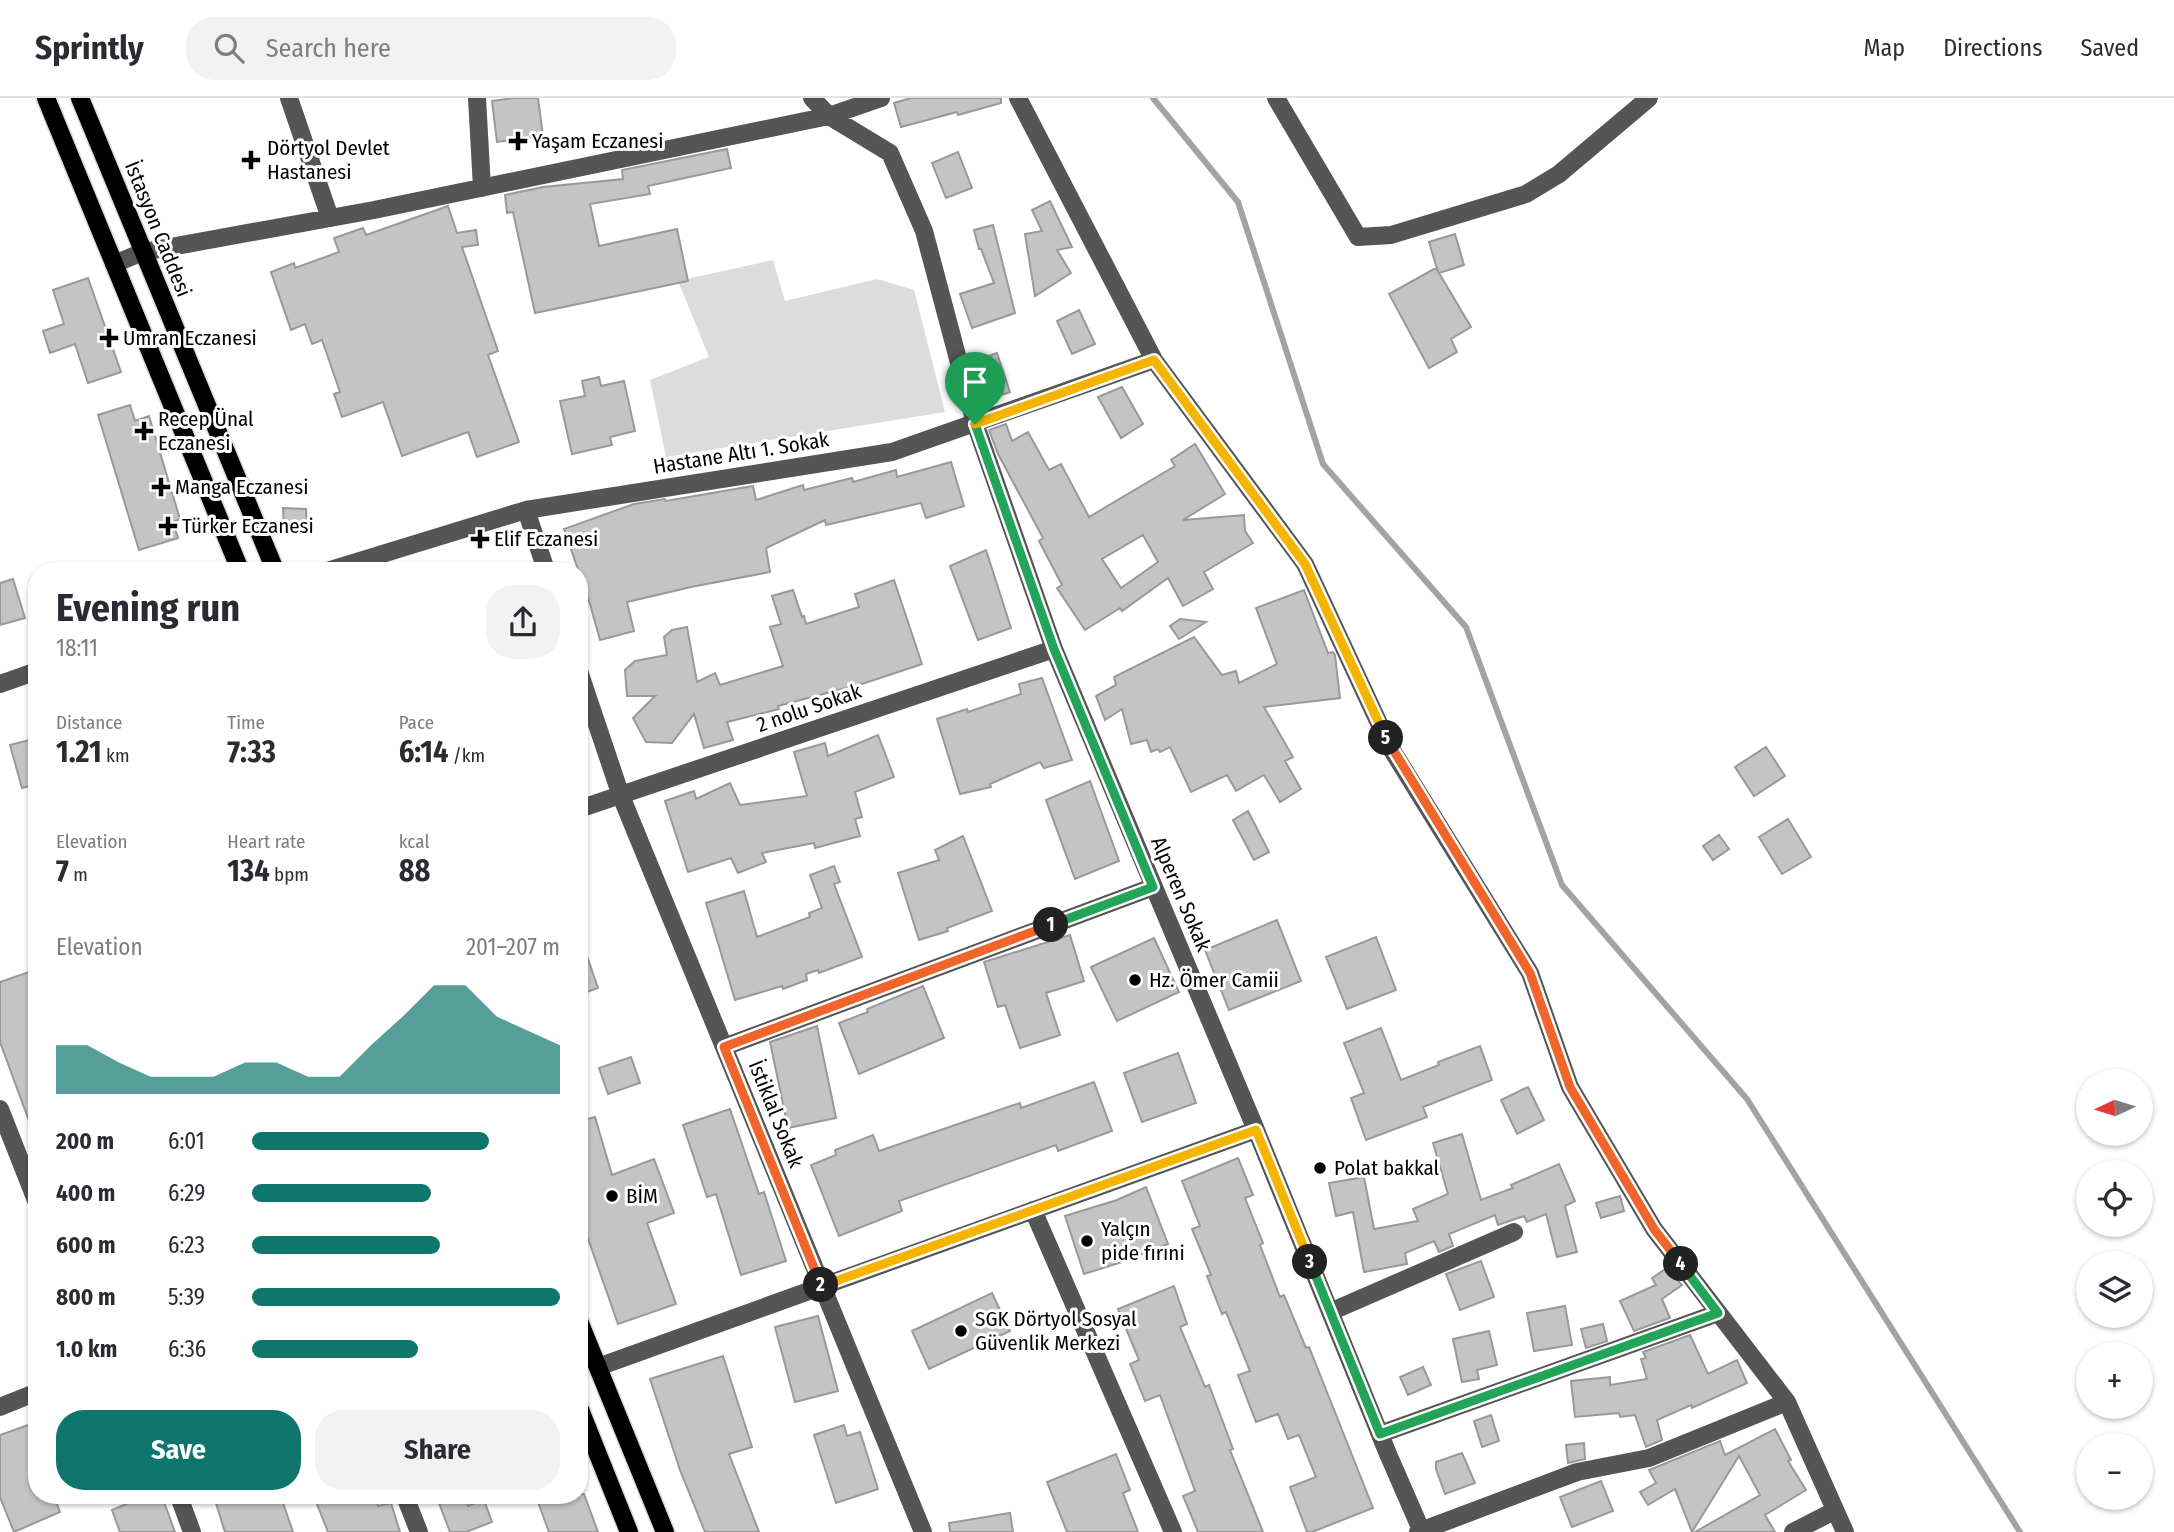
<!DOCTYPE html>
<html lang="en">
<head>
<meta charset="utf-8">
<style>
	:root { --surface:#fff; --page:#f2f2f3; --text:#2b2b33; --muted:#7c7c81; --line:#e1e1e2; --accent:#0f766e }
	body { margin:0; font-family:"Fira Sans Condensed",sans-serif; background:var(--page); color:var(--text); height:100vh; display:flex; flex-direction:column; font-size:26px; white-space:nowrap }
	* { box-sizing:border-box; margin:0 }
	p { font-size:23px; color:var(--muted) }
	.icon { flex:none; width:38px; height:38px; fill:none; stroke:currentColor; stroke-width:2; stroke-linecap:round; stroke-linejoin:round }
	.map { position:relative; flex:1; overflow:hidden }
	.panel { position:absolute; left:28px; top:464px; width:560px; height:942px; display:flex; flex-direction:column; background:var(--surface); border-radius:28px; box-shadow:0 2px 5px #0004 }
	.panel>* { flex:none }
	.needle { width:46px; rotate:266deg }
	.buttons { position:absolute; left:2076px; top:971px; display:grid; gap:14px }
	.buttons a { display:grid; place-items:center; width:77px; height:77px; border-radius:50%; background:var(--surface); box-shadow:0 2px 5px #0004; font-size:35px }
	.pin { position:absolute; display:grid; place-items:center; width:60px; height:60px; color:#fff; margin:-72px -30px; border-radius:50% 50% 50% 0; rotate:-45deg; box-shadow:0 0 7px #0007 }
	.pin .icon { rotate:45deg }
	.km { position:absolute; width:35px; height:35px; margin:-18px; border-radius:50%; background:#222; color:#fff; font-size:19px; line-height:35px; text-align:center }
	.round { display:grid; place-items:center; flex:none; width:74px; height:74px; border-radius:28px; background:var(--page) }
	.head { display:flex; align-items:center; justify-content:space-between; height:119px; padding:0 28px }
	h1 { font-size:38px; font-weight:700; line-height:52px }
	.figures { display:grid; grid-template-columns:repeat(3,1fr); gap:10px; height:119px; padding:7px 28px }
	.figures div { display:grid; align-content:center }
	.figures b { font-size:30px; font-weight:700 }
	.figures small { font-size:19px; font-weight:400 }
	.figures p { font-size:19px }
	.chart { height:196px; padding:14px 28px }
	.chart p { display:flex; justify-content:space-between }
	.chart svg { width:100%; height:126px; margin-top:7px; fill:var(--accent); opacity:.7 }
	.primary-button { display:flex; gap:14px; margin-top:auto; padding:14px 28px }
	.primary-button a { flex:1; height:80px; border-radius:28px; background:var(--accent); color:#fff; font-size:28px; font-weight:700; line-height:80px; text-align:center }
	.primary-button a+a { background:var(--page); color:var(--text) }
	ul { padding:0 28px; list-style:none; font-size:23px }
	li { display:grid; grid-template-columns:112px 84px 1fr; align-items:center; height:52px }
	li i { height:18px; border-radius:9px; background:var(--accent) }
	header { display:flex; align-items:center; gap:42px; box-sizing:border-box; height:98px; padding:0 35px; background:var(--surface); border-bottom:2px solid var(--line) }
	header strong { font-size:33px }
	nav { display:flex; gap:38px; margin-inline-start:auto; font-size:24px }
	.search { width:490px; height:63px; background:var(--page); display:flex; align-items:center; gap:18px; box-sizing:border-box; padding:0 24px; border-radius:28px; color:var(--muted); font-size:26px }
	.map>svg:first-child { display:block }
</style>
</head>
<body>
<header>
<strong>Sprintly</strong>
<div class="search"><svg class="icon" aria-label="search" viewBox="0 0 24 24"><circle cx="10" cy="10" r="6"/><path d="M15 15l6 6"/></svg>Search here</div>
<nav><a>Map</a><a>Directions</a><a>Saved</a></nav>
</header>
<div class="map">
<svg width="2174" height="1434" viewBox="0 0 2174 1434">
	<rect width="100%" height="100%" fill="#fff"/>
	<!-- green -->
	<path fill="#dcdcdc" d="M773 162 785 203 877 181 914 192 945 314 666 359 650 282 709 259 678 183Z"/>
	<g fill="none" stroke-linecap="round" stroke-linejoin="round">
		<!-- stream -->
		<path stroke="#a3a3a3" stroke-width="6" d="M1153 0 1238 104 1323 366 1466 529 1562 787 1747 1001 2020 1434"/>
	</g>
	<!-- building -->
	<path fill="#c4c4c4" stroke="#999" stroke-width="2" fill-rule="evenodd" d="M513 0H538L543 38 497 44 492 3Z
		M911 0H1001V5L958 17 957 14 901 29 894 5Z
		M727 51 731 70 648 88 650 96 590 106 599 148 677 131 688 183 535 215 513 114 507 115 505 97 543 89 623 81 622 72Z
		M958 54 972 90 946 100 932 65Z
		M1050 103 1072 149 1057 152 1071 175 1035 198 1025 136 1042 133 1032 112Z
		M448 108 457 135 476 132 478 147 462 149 498 253 488 257 519 344 477 359 468 334 402 358 383 304 342 319 334 296 340 294 322 242 312 246 305 226 291 232 271 174 294 165 295 170 339 154 334 140 363 130 366 137Z
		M993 127 1015 215 972 230 960 196 994 185 981 151H979L974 132Z
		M1455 136 1464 167 1439 175 1471 229 1451 241 1457 254 1429 270 1389 196 1436 170 1438 174 1429 144Z
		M88 180 121 274 88 285 75 246 50 255 43 233 64 226 53 192Z
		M1079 212 1095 246 1072 256 1057 223Z
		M997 255 1010 294 983 303 971 264Z
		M599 279 601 288 624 283 635 333 610 339 612 347 572 356 560 303 585 298 582 283Z
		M1122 289 1143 326 1121 340 1098 299Z
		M130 307 135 323 149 318 180 421 173 424 178 440 139 452 98 317Z
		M1006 326 1012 343 1028 334 1049 372 1061 366 1089 419 1175 368 1171 362 1195 346 1225 396 1183 422 1244 417 1245 433 1253 445 1204 474 1213 491 1183 508 1168 480 1122 513 1120 510 1085 532 1057 490 1062 487 1039 443 1043 440 998 356 989 332ZM1143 437 1158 464 1121 490 1102 461Z
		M951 364 964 408 926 420 921 405 826 427 825 422 766 450 770 474 691 489 627 504 634 533 600 542 590 506 564 431 634 406 665 401 666 403 753 388 756 402 803 387 804 392 852 380 853 384 896 372 897 379Z
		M283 410 306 411 307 431 284 430Z
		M986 452 1011 530 978 542 950 468Z
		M13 481 25 520 0 527V485Z
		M894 482 922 566 865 585 778 608 779 611 727 624 733 642 704 650 694 616 672 645 646 644 633 620 655 598H627L625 572 635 563 667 557 664 539 672 532 687 529 697 584 715 575 720 587 783 568 770 529 781 526 772 498 793 492 802 519 804 518 806 526 859 509 855 496Z
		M1304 492 1328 555 1333 554 1335 557 1340 600 1264 609 1293 659 1285 663 1301 691 1280 704 1264 677 1236 693 1227 677 1191 694 1170 649 1160 654 1158 651 1151 654 1147 642 1131 646 1122 611 1105 622 1096 598 1116 587 1114 579 1194 539 1222 577 1236 573 1239 585 1277 566 1256 510Z
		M1180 521 1206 524 1179 541 1170 528Z
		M1042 580 1072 662 1044 670 1040 664 990 686 991 689 960 696 937 621 967 611 968 614 1021 596 1019 586Z
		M878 637 894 679 855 694 862 719 855 721 860 738 815 750 814 745 762 755 766 764 738 775 731 760 688 774 665 703 694 693 696 701 730 685 740 707 807 698 794 654 825 645 828 658Z
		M37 640V686L22 690 10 647Z
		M1766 649 1785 678 1754 698 1735 669Z
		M1090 683 1119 763 1075 781 1046 702Z
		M1248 713 1269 754 1254 762 1233 722Z
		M1788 721 1811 759 1782 776 1759 739Z
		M1719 737 1729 751 1713 762 1703 748Z
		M963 738 992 813 947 830 948 833 919 842 898 775 939 762 935 752Z
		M834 768 840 784 834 786 862 859 819 875 818 872 806 876 807 882 783 891 782 888 735 902 706 805 744 793 757 839 810 819 809 815 822 810 810 777Z
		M1277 822 1301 883 1229 912 1205 852Z
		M1070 837 1084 883 1046 895 1060 937 1020 950 1005 907 998 909 984 864Z
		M1376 839 1396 892 1347 911 1326 859Z
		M1154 840 1179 894 1117 923 1091 869Z
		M579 844H582L598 890 579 897Z
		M29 874 37 899V1038L35 1039 0 944V884Z
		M923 888 944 940 859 976 839 925 868 914 867 911Z
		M817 928 836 1020 788 1030 770 944Z
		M1381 930 1401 982 1439 967 1438 964 1480 948 1492 982 1423 1009 1427 1019 1366 1042 1351 1000 1364 995 1344 945Z
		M1178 955 1196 1005 1142 1024 1124 975Z
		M631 959 640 985 608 996 599 970Z
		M1094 984 1112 1033 1058 1053 1056 1047 899 1103 902 1113 839 1138 811 1067 836 1057 835 1052 873 1037 879 1053 1020 1005 1021 1010Z
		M1528 989 1544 1022 1517 1036 1501 1002Z
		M730 1011 759 1096 764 1094 786 1163 741 1177 716 1096 707 1099 683 1027Z
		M595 1019 612 1077 654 1061 674 1115 647 1125 676 1206 618 1226 579 1115V1089L587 1086 579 1062V1023Z
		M1462 1036 1481 1102 1513 1090 1511 1087 1559 1066 1575 1103 1565 1108 1577 1154 1557 1159 1546 1116 1527 1124 1524 1118 1498 1127 1495 1117 1449 1136 1453 1148 1439 1154 1434 1143 1405 1155 1407 1166 1364 1174 1353 1114 1336 1118 1329 1085 1364 1079 1374 1131 1418 1123 1413 1111 1448 1096 1433 1045Z
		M1238 1060 1253 1097 1245 1100 1263 1145 1260 1147 1280 1199 1284 1197 1306 1250 1309 1249 1373 1410 1312 1434H1307L1290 1389 1316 1379 1299 1337 1288 1341 1278 1316 1256 1324 1238 1277 1250 1273 1226 1214 1222 1216 1207 1178 1211 1177 1192 1131 1200 1128 1182 1083Z
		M1146 1089 1168 1146 1122 1164 1084 1176 1065 1118 1117 1102Z
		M1620 1098 1624 1113 1601 1120 1596 1105Z
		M1481 1163 1494 1199 1460 1212 1446 1176Z
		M1667 1170 1682 1187 1662 1201 1670 1220 1634 1233 1620 1203 1656 1187 1652 1180Z
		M1174 1188 1187 1226 1180 1229 1205 1289 1209 1287 1233 1351 1230 1352 1263 1434H1198L1183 1398 1195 1393 1160 1297 1145 1303 1130 1266 1139 1262 1118 1211Z
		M992 1195 1010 1233 929 1271 912 1233Z
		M1565 1208 1572 1247 1534 1253 1527 1215Z
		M818 1218 838 1293 795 1304 775 1229Z
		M1603 1226 1607 1243 1586 1250 1581 1231Z
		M1489 1233 1497 1267 1477 1272 1479 1281 1462 1284 1453 1241Z
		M1690 1237 1708 1276 1737 1262 1747 1285 1692 1310 1691 1307 1657 1322 1662 1342 1646 1349 1635 1317 1620 1319 1619 1315 1575 1319 1571 1283 1610 1279V1287L1647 1281 1641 1261 1646 1260 1643 1254Z
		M723 1258 752 1349 729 1356 759 1434H705L680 1372 650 1281Z
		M1423 1269 1431 1287 1408 1297 1400 1279Z
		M1491 1317 1499 1343 1482 1349 1474 1323Z
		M28 1327 37 1354V1396H53L60 1414 14 1434 0 1399V1337Z
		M844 1327 847 1338 860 1334 878 1391 836 1405 814 1337Z
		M1775 1331 1791 1362 1788 1363 1806 1392 1765 1417 1775 1434H1695L1760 1397 1739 1358 1692 1434 1675 1391 1648 1407 1640 1394 1656 1385 1649 1372 1720 1343 1725 1357Z
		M1584 1345 1585 1361 1568 1365 1566 1347Z
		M1462 1355 1475 1385 1445 1396 1436 1371V1364Z
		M1116 1356 1130 1392 1123 1395 1138 1434H1067L1047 1384Z
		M1601 1383 1613 1413 1572 1429 1560 1399Z
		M149 1396H161L175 1434H120L112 1412Z
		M213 1396H280L293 1434H225Z
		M313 1396H374L378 1408 391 1405 400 1434H328Z
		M463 1396 468 1408 484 1402 492 1424 466 1434H450L439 1405Z
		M535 1396H584L598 1434H549Z
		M1010 1415 1013 1434H950L949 1425Z"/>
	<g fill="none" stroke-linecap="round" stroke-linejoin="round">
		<!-- major casing -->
		<g stroke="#dbdbdb" stroke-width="21">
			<path id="major" d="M46 0 240 472
				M80 0 275 472
				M579 1223 665 1434
				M579 1309 629 1434"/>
		</g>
		<!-- minor -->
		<path stroke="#555" stroke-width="18" d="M289 0 330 120
			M477 0 482 90
			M812 0 829 18 890 55 924 133 975 325 1054 551 1256 1032 1388 1356 1422 1434
			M1018 0 1154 262 1305 466 1390 649 1530 875 1570 989 1654 1131 1787 1304 1845 1434
			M1276 0 1358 139 1391 137 1526 96 1559 76 1649 0
			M114 166 143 154 374 112 829 18 881 0
			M526 412 546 472
			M330 472 526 412 892 354 1154 262
			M579 573 621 698 923 1434
			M0 586 37 573
			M579 711 1054 551
			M724 949 1153 789
			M0 1011 37 1105
			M1033 1112 1173 1434
			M1330 1214 1514 1134
			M598 1269 1256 1032
			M0 1309 37 1294
			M1380 1336 1718 1215
			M178 1396 192 1434
			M404 1396 419 1434
			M1418 1434 1577 1374 1649 1360 1787 1304
			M1793 1434 1834 1413"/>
		<!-- major -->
		<use href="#major" stroke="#000" stroke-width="18"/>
	</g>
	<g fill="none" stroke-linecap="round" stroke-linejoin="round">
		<!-- split-1 casing -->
		<g stroke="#fff" stroke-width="14">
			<path id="split-1" d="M975 326 1054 551 1153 789 1051 827"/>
		</g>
		<!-- split-2 casing -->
		<g stroke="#fff" stroke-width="14">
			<path id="split-2" d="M821 1187 724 949 1051 827"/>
		</g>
		<!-- split-3 casing -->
		<g stroke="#fff" stroke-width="14">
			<path id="split-3" d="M821 1187 822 1188 1256 1032 1310 1164"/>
		</g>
		<!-- split-4 casing -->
		<g stroke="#fff" stroke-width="14">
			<path id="split-4" d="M1310 1164 1380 1336 1718 1215 1681 1166"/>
		</g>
		<!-- split-5 casing -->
		<g stroke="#fff" stroke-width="14">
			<path id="split-5" d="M1386 640 1530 875 1570 989 1654 1131 1681 1166"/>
		</g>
		<!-- split-6 casing -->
		<g stroke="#fff" stroke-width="14">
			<path id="split-6" d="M975 326 1154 262 1305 466 1386 640"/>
		</g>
		<!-- split-1 -->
		<use href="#split-1" stroke="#22a559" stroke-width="9"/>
		<!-- split-2 -->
		<use href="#split-2" stroke="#f0652b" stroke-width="9"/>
		<!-- split-3 -->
		<use href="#split-3" stroke="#f5b400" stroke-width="9"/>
		<!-- split-4 -->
		<use href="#split-4" stroke="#22a559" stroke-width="9"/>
		<!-- split-5 -->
		<use href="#split-5" stroke="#f0652b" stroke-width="9"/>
		<!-- split-6 -->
		<use href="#split-6" stroke="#f5b400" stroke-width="9"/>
	</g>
	<!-- markers -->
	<g fill="#000" stroke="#fff" stroke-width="2.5">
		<path d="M514.5 32.5h7v7h7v7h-7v7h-7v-7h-7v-7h7z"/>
		<path d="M247.5 51.5h7v7h7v7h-7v7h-7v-7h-7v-7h7z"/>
		<path d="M105.5 229.5h7v7h7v7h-7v7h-7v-7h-7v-7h7z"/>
		<path d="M140.5 322.5h7v7h7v7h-7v7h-7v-7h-7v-7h7z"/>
		<path d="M157.5 378.5h7v7h7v7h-7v7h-7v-7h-7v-7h7z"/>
		<path d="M164.5 417.5h7v7h7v7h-7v7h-7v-7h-7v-7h7z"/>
		<path d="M476.5 430.5h7v7h7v7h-7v7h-7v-7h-7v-7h7z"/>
		<circle cx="1135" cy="882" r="7"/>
		<circle cx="1320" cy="1070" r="7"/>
		<circle cx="612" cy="1098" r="7"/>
		<circle cx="1087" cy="1143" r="7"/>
		<circle cx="961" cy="1233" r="7"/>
	</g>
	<g text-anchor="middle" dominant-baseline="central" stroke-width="6" stroke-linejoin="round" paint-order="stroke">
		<!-- poi labels -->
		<g font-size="21" fill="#000" stroke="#fff" text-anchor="start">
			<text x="532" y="43">Yaşam Eczanesi</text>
			<text x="267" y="50">Dörtyol Devlet<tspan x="267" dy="24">Hastanesi</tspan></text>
			<text x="123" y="240">Umran Eczanesi</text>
			<text x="158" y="321">Recep Ünal<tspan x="158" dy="24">Eczanesi</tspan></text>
			<text x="175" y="389">Manga Eczanesi</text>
			<text x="182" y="428">Türker Eczanesi</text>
			<text x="494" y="441">Elif Eczanesi</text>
			<text x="1149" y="882">Hz. Ömer Camii</text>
			<text x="1334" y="1070">Polat bakkal</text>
			<text x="626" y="1098">BİM</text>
			<text x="1101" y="1131">Yalçın<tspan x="1101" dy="24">pide fırıni</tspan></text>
			<text x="975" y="1221">SGK Dörtyol Sosyal<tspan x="975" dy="24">Güvenlik Merkezi</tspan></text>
		</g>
		<!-- street labels -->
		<g font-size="21" fill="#000" stroke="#fff">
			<text transform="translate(158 131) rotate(68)">İstasyon Caddesi</text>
			<text transform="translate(741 355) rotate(-9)">Hastane Altı 1. Sokak</text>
			<text transform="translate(809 610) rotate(-19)">2 nolu Sokak</text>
			<text transform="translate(1181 796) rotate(67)">Alperen Sokak</text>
			<text transform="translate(776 1016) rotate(68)">İstiklal Sokak</text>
		</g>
	</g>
</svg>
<div class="buttons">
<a><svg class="needle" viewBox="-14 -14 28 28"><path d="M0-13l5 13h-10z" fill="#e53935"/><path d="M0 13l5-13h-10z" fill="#7c7c81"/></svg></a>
<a><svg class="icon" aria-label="locate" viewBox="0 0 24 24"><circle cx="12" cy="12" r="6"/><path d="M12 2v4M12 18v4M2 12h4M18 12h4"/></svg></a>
<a><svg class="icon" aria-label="layers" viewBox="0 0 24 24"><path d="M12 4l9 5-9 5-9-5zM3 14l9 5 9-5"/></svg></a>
<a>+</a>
<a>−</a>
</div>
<div class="pin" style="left:975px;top:326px;background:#1e9e55"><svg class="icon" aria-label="arrive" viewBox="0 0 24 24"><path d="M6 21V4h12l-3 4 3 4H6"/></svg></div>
<b class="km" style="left:1051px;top:827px">1</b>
<b class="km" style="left:821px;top:1187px">2</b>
<b class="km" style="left:1310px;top:1164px">3</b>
<b class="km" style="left:1681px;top:1166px">4</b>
<b class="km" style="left:1386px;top:640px">5</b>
<section class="panel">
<div class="head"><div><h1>Evening run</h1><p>18:11</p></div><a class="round"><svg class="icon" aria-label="share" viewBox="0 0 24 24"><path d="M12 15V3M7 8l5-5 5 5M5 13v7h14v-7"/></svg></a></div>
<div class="figures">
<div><p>Distance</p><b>1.21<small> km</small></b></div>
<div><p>Time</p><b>7:33</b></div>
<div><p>Pace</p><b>6:14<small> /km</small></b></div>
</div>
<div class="figures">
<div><p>Elevation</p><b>7<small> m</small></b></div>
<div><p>Heart rate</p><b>134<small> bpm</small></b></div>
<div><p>kcal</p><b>88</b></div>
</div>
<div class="chart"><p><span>Elevation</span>201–207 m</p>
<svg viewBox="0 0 160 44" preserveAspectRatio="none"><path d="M0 44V27L10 27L20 33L30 38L40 38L50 38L60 33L70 33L80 38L90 38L100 27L110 17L120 6L130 6L140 17L150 22L160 27V44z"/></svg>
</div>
<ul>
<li><b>200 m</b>6:01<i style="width:77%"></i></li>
<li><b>400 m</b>6:29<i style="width:58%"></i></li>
<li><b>600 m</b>6:23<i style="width:61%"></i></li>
<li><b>800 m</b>5:39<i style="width:100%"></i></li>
<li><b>1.0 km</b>6:36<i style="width:54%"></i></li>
</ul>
<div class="primary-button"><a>Save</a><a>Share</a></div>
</section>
</div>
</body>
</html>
